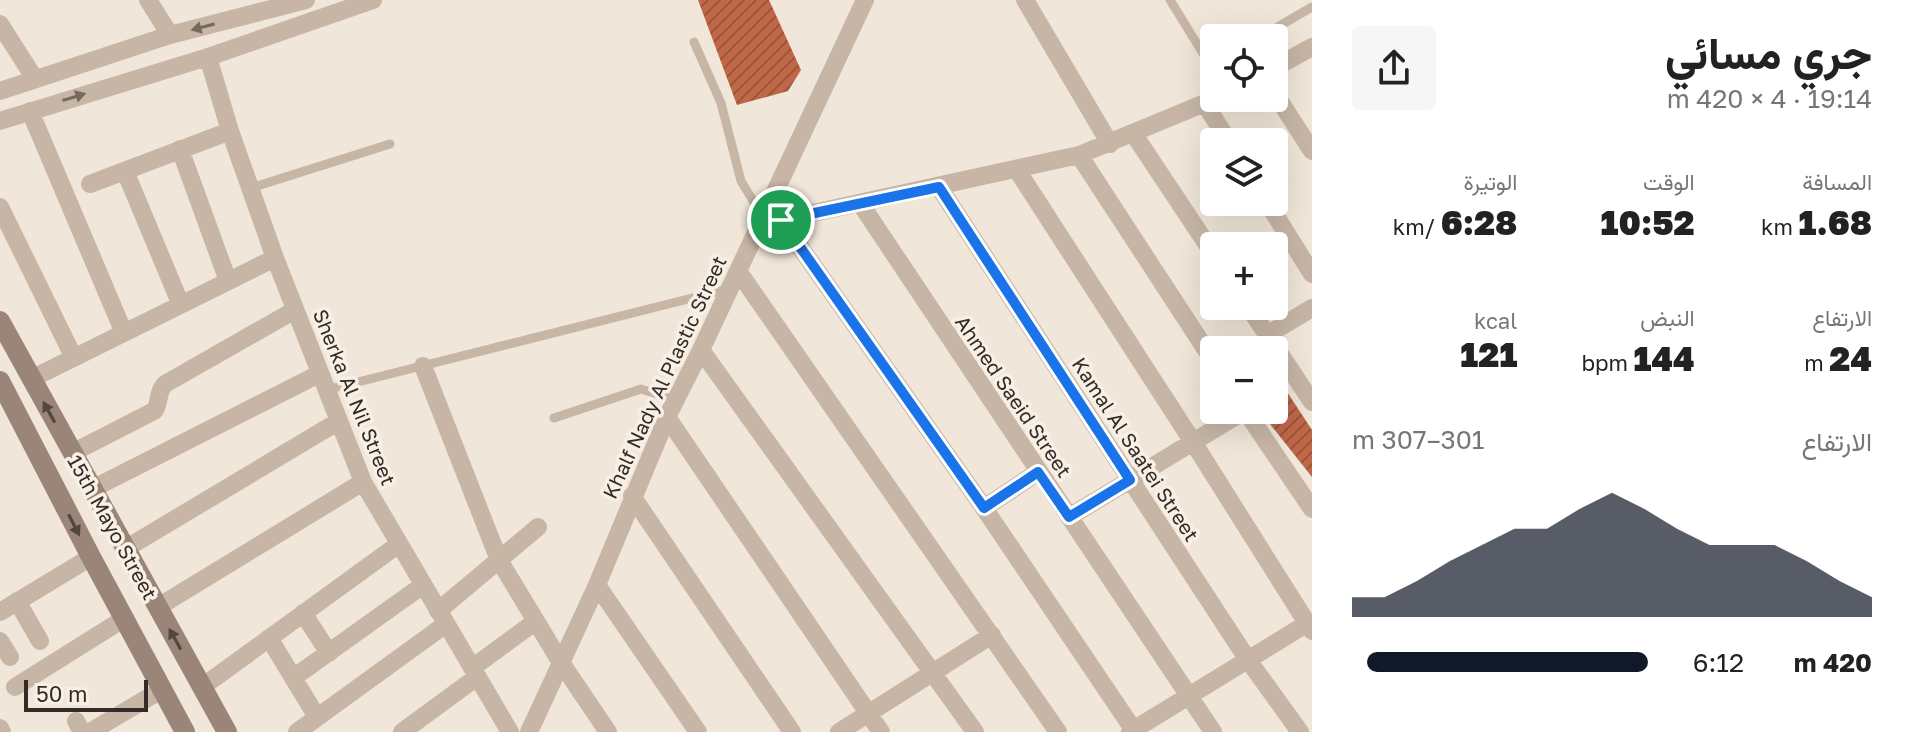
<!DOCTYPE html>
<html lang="ar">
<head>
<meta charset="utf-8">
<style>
	:root { --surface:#fff; --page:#f6f6f6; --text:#222; --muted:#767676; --accent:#111827 }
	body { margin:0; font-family:"Golos Text",Vazirmatn,sans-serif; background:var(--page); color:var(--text); direction:rtl; height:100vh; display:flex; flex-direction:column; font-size:30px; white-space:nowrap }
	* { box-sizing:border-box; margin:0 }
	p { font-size:26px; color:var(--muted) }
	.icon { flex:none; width:44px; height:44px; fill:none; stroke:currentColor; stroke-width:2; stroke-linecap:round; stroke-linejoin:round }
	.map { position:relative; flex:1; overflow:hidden; direction:ltr }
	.details { display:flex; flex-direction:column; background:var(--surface); width:600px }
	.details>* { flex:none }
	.fabs { position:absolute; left:1200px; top:24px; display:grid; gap:16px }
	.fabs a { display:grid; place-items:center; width:88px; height:88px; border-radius:8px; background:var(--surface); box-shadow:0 8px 32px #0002; font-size:40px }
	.scale { position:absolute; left:24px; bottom:20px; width:124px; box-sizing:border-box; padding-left:8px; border:4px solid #332b27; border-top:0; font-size:22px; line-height:28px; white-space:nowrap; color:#332b27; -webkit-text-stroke:6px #f8f0e5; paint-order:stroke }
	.pin { position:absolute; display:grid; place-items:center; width:68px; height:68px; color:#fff; margin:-34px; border:4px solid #fff; border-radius:50%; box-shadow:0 2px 8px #0007 }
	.round { display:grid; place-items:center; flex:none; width:84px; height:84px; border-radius:8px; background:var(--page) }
	.head { display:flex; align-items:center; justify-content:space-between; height:136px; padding:0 40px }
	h1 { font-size:44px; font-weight:800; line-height:60px }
	.figures { display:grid; grid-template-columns:repeat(3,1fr); gap:12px; height:136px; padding:8px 40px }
	.figures div { display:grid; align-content:center }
	.figures b { font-size:34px; font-weight:800 }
	.figures small { font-size:22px; font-weight:400 }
	.figures p { font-size:22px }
	.chart { height:224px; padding:16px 40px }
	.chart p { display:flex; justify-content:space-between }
	.chart svg { width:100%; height:144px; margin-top:8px; fill:var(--accent); opacity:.7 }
	ul { padding:0 40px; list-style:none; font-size:26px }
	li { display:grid; grid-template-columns:128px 96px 1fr; align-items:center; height:60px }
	li i { height:20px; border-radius:10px; background:var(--accent) }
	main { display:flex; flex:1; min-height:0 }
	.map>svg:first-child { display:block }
</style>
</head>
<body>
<main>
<section class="details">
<div class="head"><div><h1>جري مسائي</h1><p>19:14 · 4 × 420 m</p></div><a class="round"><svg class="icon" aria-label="share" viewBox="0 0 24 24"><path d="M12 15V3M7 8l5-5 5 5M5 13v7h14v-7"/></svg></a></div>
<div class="figures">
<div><p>المسافة</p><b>1.68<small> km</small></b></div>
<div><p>الوقت</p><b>10:52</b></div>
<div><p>الوتيرة</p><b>6:28<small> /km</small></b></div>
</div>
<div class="figures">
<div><p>الارتفاع</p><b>24<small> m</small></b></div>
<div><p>النبض</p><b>144<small> bpm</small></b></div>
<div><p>kcal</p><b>121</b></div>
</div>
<div class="chart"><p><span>الارتفاع</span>301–307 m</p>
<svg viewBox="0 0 160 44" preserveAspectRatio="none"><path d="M0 44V38L10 38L20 33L30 27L40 22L50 17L60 17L70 11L80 6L90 11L100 17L110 22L120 22L130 22L140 27L150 33L160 38V44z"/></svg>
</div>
<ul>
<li><b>420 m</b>6:12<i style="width:95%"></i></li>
</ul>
</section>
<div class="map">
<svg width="1312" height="732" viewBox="0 0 1312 732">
	<defs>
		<pattern id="building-hatch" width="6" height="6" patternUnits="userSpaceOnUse" patternTransform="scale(2)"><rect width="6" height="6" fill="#c06748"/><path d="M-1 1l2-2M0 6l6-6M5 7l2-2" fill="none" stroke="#9d553c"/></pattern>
	</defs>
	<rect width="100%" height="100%" fill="#f0e6d9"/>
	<!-- building -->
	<path fill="url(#building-hatch)" d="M698 0H769L801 70 788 91 737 105Z
		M1274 372 1312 430V477L1259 410H1274Z"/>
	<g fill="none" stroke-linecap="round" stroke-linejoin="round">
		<!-- service -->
		<path stroke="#c7b6a6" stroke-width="9" d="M1170 0 1204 55 1214 61
			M1259 38 1312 7
			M694 42 721 103 741 181 763 217
			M251 188 390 144
			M326 390 728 289
			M554 418 641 389 676 400"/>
		<!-- minor -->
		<path stroke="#c7b6a6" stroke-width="18" d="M148 0 170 35
			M1025 0 1110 144
			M0 24 35 79
			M208 57 230 131 275 258 363 482 510 732
			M1274 68 1312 47
			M0 91 170 35 306 0
			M1274 92 1312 151
			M1205 104 1229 142
			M30 111 124 333
			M0 121 208 57 373 0
			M1133 133 1214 255
			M180 149 228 281
			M1079 155 1214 362
			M1017 170 1193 442 1312 631
			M125 171 181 305
			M90 184 230 131
			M939 187 1248 660 1300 732
			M1267 202 1312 274
			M860 203 1213 732
			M0 207 74 358
			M767 209 781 220 984 508 1135 732
			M781 220 1079 155 1217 98
			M738 271 1058 732
			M1248 306 1312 402
			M1267 335 1312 308
			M701 350 975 732
			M423 366 499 560 560 661 608 732
			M31 379 275 258
			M1245 410 1312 509
			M667 417 881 732
			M72 453 154 411C161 403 156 393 165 384L295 310
			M92 489 319 374
			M632 496 792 732
			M984 508 1038 472
			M1069 517 1246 410
			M125 549 339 421
			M597 585 698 732
			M17 601 40 641
			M158 607 363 482
			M438 611 538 527
			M0 612 91 557
			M303 613 329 653
			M269 638 317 717
			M0 641 10 657
			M472 668 536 621
			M293 678 423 585
			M15 687 125 618
			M202 687 399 544
			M76 721 82 732
			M0 728 2 732
			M90 732 163 689
			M297 732 446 624
			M402 732 477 677
			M529 732 597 585 667 417 701 350 865 0
			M839 732 992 635
			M1130 732 1308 623"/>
		<!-- secondary -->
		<path stroke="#9a8578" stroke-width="20" d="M0 321 227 732
			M0 381 91 557 185 732"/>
	</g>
	<!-- one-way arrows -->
	<defs><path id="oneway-solid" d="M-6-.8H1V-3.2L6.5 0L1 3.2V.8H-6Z" transform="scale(2)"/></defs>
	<g fill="#766a60">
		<use href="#oneway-solid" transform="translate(203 27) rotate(165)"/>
		<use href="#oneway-solid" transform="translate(74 97) rotate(-17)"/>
	</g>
	<g fill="#52463f">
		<use href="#oneway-solid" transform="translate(49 412) rotate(-119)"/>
		<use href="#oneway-solid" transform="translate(74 525) rotate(63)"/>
		<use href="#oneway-solid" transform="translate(175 639) rotate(-119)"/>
	</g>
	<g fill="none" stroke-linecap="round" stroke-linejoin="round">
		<!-- route casing -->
		<g stroke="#fff" stroke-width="16">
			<path id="route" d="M939 187 1130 480 1069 517 1038 472 984 508 781 220Z"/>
		</g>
		<!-- route -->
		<use href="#route" stroke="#1a73e8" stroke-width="10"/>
	</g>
	<g text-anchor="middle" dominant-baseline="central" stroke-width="7" stroke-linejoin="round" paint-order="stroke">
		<!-- street labels -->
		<g font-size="20" fill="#332b27" stroke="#f8f0e5">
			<text transform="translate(664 377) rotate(-65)">Khalf Nady Al Plastic Street</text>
			<text transform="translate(1014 396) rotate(56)">Ahmed Saeid Street</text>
			<text transform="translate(355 397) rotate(68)">Sherka Al Nil Street</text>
			<text transform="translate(1136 449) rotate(57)">Kamal Al Saatei Street</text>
			<text transform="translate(113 527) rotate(61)">15th Mayo Street</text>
		</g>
	</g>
</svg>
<div class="fabs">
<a><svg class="icon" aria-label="locate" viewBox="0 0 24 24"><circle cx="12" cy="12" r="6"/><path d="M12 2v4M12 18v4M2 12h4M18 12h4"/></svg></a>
<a><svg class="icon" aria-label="layers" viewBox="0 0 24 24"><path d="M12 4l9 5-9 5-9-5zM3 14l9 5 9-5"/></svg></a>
<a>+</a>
<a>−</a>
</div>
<div class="scale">50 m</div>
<div class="pin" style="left:781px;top:220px;background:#1e9e55"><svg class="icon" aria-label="arrive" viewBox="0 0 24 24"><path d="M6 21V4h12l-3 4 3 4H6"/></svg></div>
</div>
</main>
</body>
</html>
